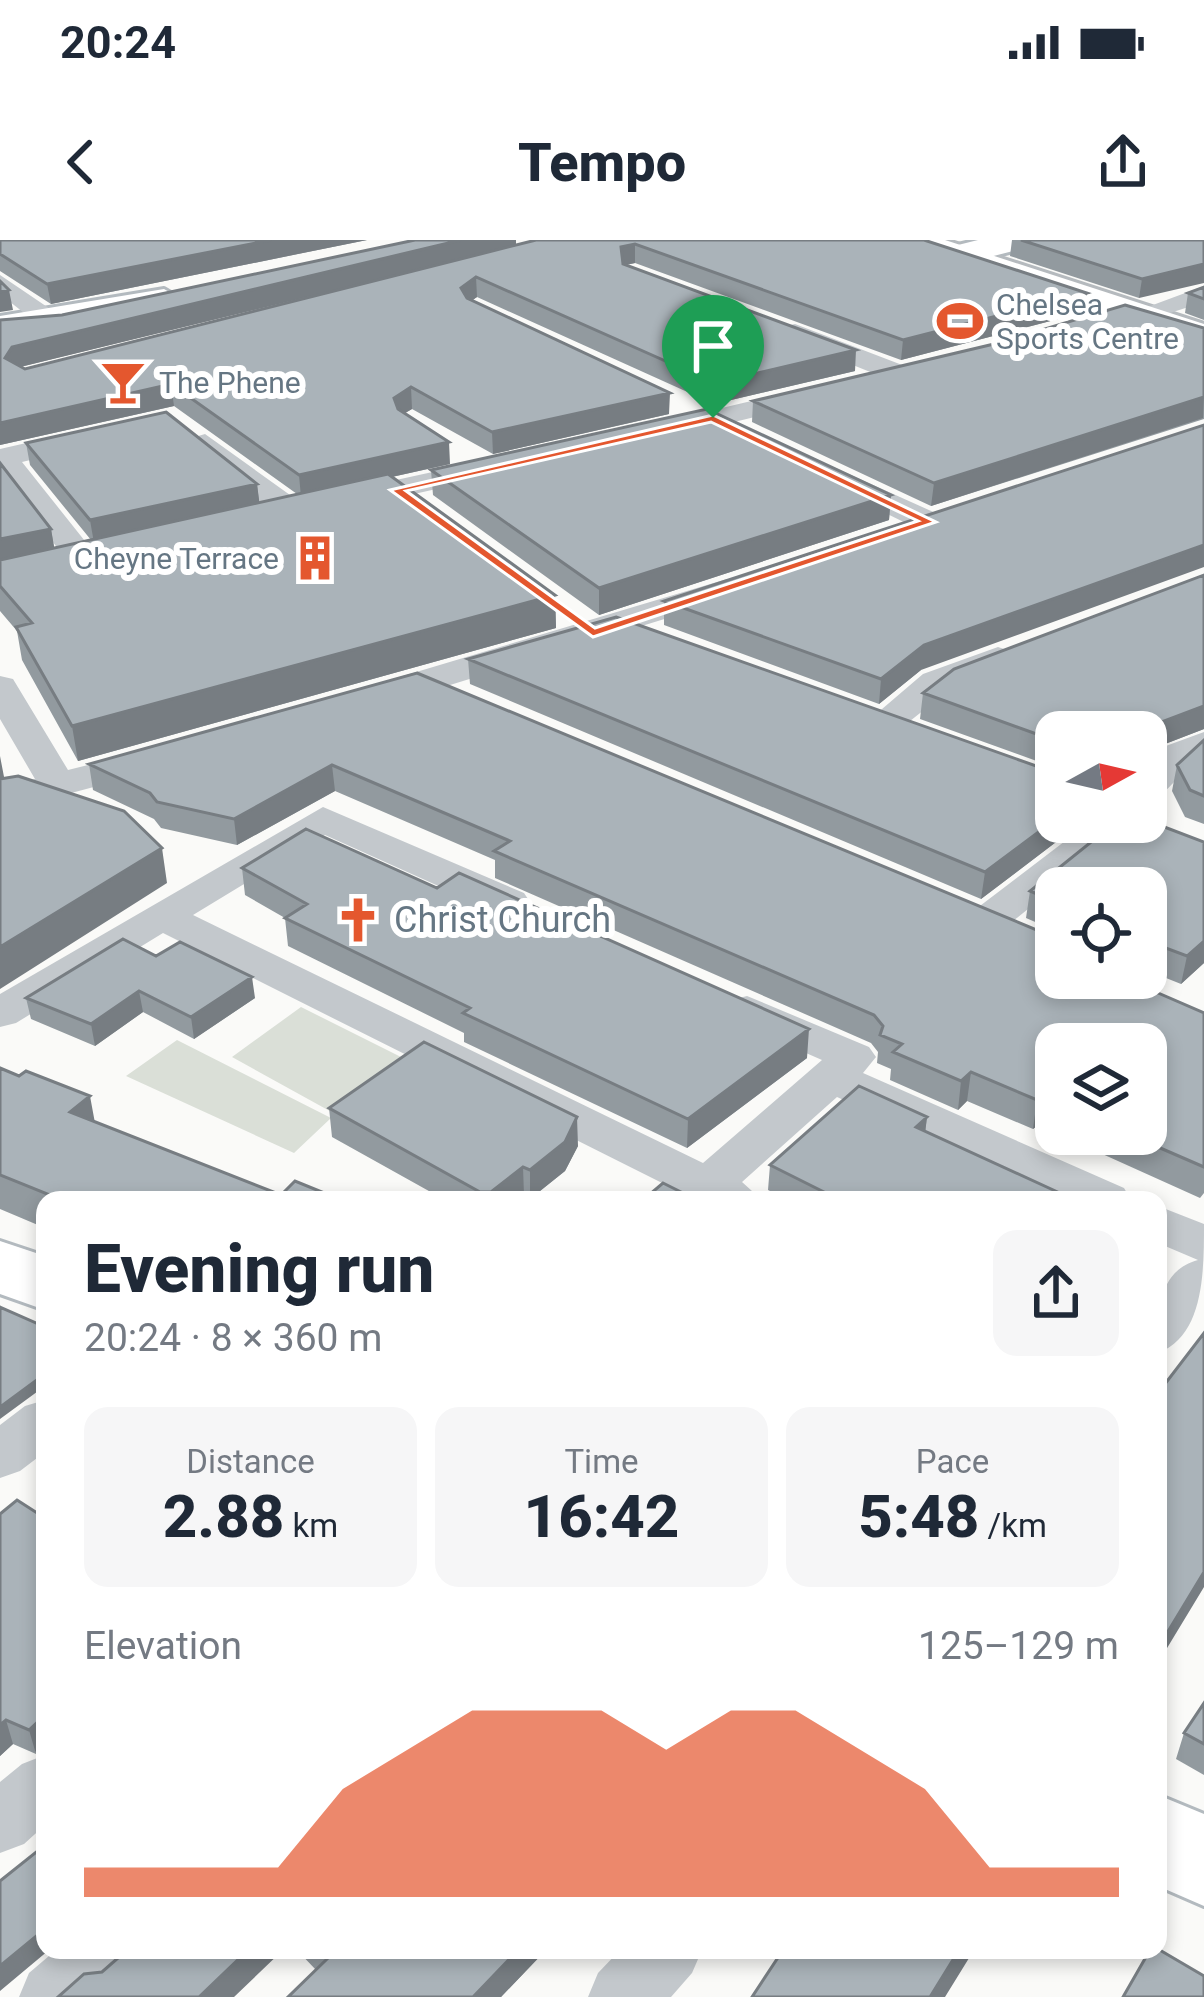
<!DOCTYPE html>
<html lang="en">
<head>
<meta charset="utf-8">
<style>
	:root { --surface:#fff; --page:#f6f6f7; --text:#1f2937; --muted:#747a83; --accent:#e4572e }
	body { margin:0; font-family:Roboto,sans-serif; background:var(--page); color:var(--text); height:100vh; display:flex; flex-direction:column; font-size:45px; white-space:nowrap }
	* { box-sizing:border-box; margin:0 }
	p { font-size:39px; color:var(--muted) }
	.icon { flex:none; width:66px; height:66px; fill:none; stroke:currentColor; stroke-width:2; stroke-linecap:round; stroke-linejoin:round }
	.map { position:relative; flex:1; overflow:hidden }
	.sheet { position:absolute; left:36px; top:951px; width:1131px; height:768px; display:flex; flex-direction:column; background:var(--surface); border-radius:24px; box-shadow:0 6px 18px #0003 }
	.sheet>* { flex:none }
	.needle { width:78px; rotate:82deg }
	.controls { position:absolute; left:1035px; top:471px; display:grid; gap:24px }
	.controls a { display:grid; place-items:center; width:132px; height:132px; border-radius:24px; background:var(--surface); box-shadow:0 6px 18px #0003; font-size:60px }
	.pin { position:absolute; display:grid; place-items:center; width:102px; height:102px; color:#fff; margin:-123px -51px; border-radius:50% 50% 50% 0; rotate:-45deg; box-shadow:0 0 12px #0007 }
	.pin .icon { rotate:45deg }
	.round { display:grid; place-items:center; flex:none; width:126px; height:126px; border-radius:24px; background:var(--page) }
	.summary { display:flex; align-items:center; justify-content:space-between; height:204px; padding:0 48px }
	h1 { font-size:66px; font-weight:800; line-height:90px }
	.figures { display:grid; grid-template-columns:repeat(3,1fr); gap:18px; height:204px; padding:12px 48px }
	.figures div { display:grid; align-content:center; border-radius:24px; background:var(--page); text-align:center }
	.figures b { font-size:60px; font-weight:800 }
	.figures small { font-size:33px; font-weight:400 }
	.figures p { font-size:33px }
	.chart { height:336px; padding:24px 48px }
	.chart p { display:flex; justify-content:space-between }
	.chart svg { width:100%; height:216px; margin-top:12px; fill:var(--accent); opacity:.7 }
	.status { display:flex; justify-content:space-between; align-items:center; height:84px; padding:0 60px; background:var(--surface); direction:ltr }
	.status svg { height:33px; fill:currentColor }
	header { display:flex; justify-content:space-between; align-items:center; height:156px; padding:0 48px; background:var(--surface); font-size:54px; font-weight:800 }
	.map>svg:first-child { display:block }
</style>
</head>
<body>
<div class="status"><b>20:24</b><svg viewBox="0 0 49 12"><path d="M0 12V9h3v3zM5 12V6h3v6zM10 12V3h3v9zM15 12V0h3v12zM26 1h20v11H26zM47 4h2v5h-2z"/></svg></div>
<header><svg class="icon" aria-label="back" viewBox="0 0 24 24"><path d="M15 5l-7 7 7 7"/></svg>Tempo<svg class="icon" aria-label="share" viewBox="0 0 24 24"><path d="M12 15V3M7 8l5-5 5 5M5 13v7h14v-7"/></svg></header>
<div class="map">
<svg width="1204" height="1757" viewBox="0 0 1204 1757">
	<rect width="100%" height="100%" fill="#fafaf8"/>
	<!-- green -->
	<path fill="#dadfd7" d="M301 767 419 826 346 880 232 817Z
		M177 800 331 878 294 913 126 836Z"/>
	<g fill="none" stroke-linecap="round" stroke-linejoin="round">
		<!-- secondary casing -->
		<g stroke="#b3babf" stroke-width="6">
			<path id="secondary" d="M978 0H1033L1029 7 958 25 941 15 946 8Z
				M164 49 181 59 176 66 0 98V76Z
				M0 1001 45 1016V1070L0 1054Z
				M1158 1555 1204 1574V1666L1158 1646Z"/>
		</g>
		<!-- primary casing -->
		<g stroke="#b5babe" stroke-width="6">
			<path id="primary" d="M896 0H945L1204 84V107L900 7Z"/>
		</g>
		<!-- street -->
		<path fill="#c3c8cc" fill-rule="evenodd" d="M0 35 65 79V91H47L0 54Z
			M1204 46V62L1139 83 1126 75Z
			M795 84 910 128 914 134 900 142 890 140 786 98V86Z
			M814 146 828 154 824 160 660 200 645 191 650 185Z
			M92 188 102 191 107 197 102 203 22 222 100 320 84 330 72 327 0 233V209Z
			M205 194 304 265 309 272 304 279H282L195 209 190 203 195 197Z
			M492 219 507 228 503 234 343 270 327 261 332 254Z
			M831 226 940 275 945 282 929 291 918 289 820 241 816 235Z
			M727 339 744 349 739 356 382 466 369 469 351 458 356 450Z
			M998 407 1010 411 1016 418 1010 425 949 450 900 489 887 492 868 481 923 434Z
			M0 436 13 439 68 530 152 509 171 520 165 528 0 572V548L35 539 0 479Z
			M1204 492V517C1180 527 1171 555 1146 562V526L1163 507Z
			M323 567 524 653 530 662 524 671H494L325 595 193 675 703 923 822 820 731 780 724 770 731 760 747 756 869 807 876 817 863 833 1124 948 1131 960H1063L837 857 742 942 762 960H696L163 693 16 783 0 787V754Z
			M1090 582H1135L1002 690H972L966 681 972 672Z
			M1158 966 1204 984C1204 1032 1204 1096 1158 1113 1158 1077 1155 1032 1198 1020L1158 1003Z
			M45 1160V1212L20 1231 0 1238V1185L25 1166Z
			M45 1515V1585L24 1604 0 1613V1542L22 1524Z
			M56 1710H143L133 1733 107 1757H19L29 1733Z
			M620 1710H702L692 1733 671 1757H588L598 1733Z"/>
		<!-- secondary -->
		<use href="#secondary" fill="#fff" fill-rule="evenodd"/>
		<!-- primary -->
		<use href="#primary" fill="#fff" fill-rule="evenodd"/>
	</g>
	<!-- wall -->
	<path fill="#929a9f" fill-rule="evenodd" d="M0 0H367L51 64 0 31Z
		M415 0H516V5L924 0 1085 72 901 120 635 23 626 25 855 131 714 164 477 57 472 60 669 174 493 214 412 169 405 173 450 224 392 237 555 355 556 388 78 521 22 420 17 391 0 371V223L51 289 54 308 91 300 30 225 26 203 257 244 259 262 297 254 174 166 0 205V80L62 75ZM446 23 25 129 20 127 154 94Z
		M1012 0H1204L1139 58 1010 16Z
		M1204 47V80L1185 73 1188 53Z
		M1204 88V179L931 266 752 182 753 161Z
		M431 230 891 255 889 280 599 375 433 255Z
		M1204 335V489L1152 509 1146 514V492H1056V528L920 479 923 453Z
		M664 361 921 430 879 464 664 385Z
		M468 419 1081 583 981 659 470 444Z
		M417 433 1204 773V953L1200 958 1058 894H1146L1056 804V893L1038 885 1033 889 967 861 958 870 890 840 891 829 877 823 878 812 871 803 495 638V620L335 551 237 605 161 588 154 579 93 550 89 524Z
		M1204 500V584L1185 577 1172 551 1177 525Z
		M1146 580 1204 602V723L1181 744 1146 730V648H1056V691L1026 678 1030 651 1116 582H1146Z
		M242 628 807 818 687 908 464 802V793L288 706 285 678 245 655Z
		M156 716 255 758 194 799 143 772 95 806 31 779 26 758Z
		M0 828 95 882 281 955 355 960H45V988L0 969Z
		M329 868 578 906 565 931 530 959 524 955 518 960H445L332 897Z
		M927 877 925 892 1075 960H788L768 950 770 925Z
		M0 1274 36 1514 13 1504 0 1516Z
		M1204 1463V1535L1176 1519 1184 1493Z
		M297 1710H546L501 1757H288L316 1730Z"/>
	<!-- shaded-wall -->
	<path fill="#777d82" d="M271 0H367L51 64 47 44Z
		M461 0H516V6L16 128 5 118 12 107Z
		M635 4V23L620 26 621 7Z
		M1204 24V43L1139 58 1142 39Z
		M476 37 477 57 462 68 461 48Z
		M9 50 13 70 0 72V52Z
		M1087 53 1085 72 901 120 903 100Z
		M856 110 855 131 714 164 715 143Z
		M171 144 174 166 0 205V183Z
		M411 147 412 169 395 179 394 158Z
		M670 153 669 174 493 214 492 192Z
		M1204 157 1203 178 931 266 934 243Z
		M449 202 450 224 301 257 299 235Z
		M257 244 260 267 94 303 90 280Z
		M891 255 889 280 599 375V348Z
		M51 289 55 312 0 323V299Z
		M1204 305V327L921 430 879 464 881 439 924 405Z
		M555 355 556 388 78 521 72 486Z
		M1204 466V489L1152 509 1146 514V492L1156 484Z
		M0 516 5 542 0 545Z
		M332 525 335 551 237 605 234 579Z
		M1056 579V582L1081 583 981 659 985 632Z
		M162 608 167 643 0 749V707Z
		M1204 701V723L1181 744 1187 716Z
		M252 737 255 758 194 799 191 777Z
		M139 751 143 772 95 806 91 784Z
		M809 789 807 818 687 908 688 879Z
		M971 832 967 861 958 870 961 841Z
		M90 856 97 894 70 872Z
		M1042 856 1038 885 1033 889 1037 860Z
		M577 877 578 906 565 931 530 959V930Z
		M927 877 924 902 916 887Z
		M523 927 524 955 518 960H491V952Z
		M45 1134V1146L0 1179V1167Z
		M1204 1323V1347L1158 1423V1408Z
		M45 1475V1505L36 1514 29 1490Z
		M6 1480 13 1504 0 1516V1485Z
		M45 1689V1710H49L0 1751V1726Z
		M248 1710H283L234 1757H199Z
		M518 1710H546L501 1757H473Z
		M959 1710H974L945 1757H930Z"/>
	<!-- building -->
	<path fill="#aab3b9" stroke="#777d82" stroke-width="3" d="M0 0H271L47 44 0 14Z
		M415 0H461L12 107 5 118 25 129 536 0H924L1087 53 903 100 635 4 621 7 623 24 856 110 715 143 476 37 461 48 467 58 670 153 492 192 411 147 394 158 398 169 449 202 299 235 171 144 0 183V80L62 75Z
		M1021 0H1204V24L1142 39Z
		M0 41 9 50 0 52Z
		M1204 47V59L1188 53Z
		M1125 65 1204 88V157L934 243 753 161 994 104Z
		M707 169 891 255 599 348 431 230Z
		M166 172 257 244 90 280 26 203Z
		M1204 185V305L924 405 881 439 664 361Z
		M0 223 51 289 0 299Z
		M388 234 555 355 72 486 16 387 32 383 0 346V320Z
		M1204 335V466L1156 484 1146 492H1056V501L923 453 954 429Z
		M616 377 1056 533V579L985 632 468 419Z
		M417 433 1056 698V738H1142L1156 744 1149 749 1204 773V927L1128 894H1146V804H1056V862L1042 856 1037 860 971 832 961 841 893 812 902 804 880 795 883 786 874 775 494 611 510 601 332 525 234 579 157 562 150 553 89 524Z
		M1204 500V556L1190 550 1177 525Z
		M18 536 124 571 162 608 0 707V539Z
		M1146 580 1204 602V701L1187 716 1150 702 1146 703V648H1056V662L1030 651 1116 582H1146Z
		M306 589 437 648 459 633 809 789 688 879 463 773 470 768 285 678 307 664 242 628Z
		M123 699 156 716 180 702 252 737 191 777 139 751 91 784 26 758Z
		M424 802 577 877 565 902 530 930 523 927 491 952H480L329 868Z
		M0 828 19 836 26 831 90 856 70 872 281 955 295 941 334 957 339 953 355 960H76L66 956 57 958 0 935Z
		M859 846 927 877 916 887 1075 960H840L770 925Z
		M663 943 697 960H643Z
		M0 1067 45 1087V1134L0 1167Z
		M1204 1093V1332L1158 1408V1153Z
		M17 1260 45 1278V1475L29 1490 6 1480 0 1485V1274Z
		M1204 1463V1504L1184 1493Z
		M45 1605V1689L0 1726V1641Z
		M1158 1709 1204 1736V1757H1123L1150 1710Z
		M127 1710H248L199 1757H58L84 1734 102 1732Z
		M320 1710H518L473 1757H288L328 1718Z
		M783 1710H959L930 1757H752Z"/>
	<!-- route -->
	<path fill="#e4572e" stroke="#fff" stroke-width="3" fill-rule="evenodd" d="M713 175 936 282 593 397 390 250ZM711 182 918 281 595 388 406 251Z"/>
	<!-- icons -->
	<defs>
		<g id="stadium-bare" transform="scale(3.6)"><path d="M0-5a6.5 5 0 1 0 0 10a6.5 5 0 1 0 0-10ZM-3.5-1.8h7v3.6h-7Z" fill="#e4572e" stroke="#fff" stroke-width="2.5" paint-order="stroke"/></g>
		<g id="bar-bare" transform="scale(3.6)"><path d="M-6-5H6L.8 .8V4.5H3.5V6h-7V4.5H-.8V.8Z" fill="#e4572e" stroke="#fff" stroke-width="2.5" paint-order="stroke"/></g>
		<g id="building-bare" transform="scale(3.6)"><path d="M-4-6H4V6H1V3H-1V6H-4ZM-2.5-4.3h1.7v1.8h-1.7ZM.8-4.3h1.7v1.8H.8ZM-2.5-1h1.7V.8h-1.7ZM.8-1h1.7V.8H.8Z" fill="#e4572e" stroke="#fff" stroke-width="2.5" paint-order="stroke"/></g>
		<g id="church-bare" transform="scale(3.6)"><path d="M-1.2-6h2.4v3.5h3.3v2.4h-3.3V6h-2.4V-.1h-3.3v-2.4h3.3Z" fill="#e4572e" stroke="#fff" stroke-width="2.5" paint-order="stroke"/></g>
	</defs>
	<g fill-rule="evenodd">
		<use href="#stadium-bare" x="960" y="81"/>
		<use href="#bar-bare" x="123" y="142"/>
		<use href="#building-bare" x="315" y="318"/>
		<use href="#church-bare" x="358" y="680"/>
	</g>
	<g text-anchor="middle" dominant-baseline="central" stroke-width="12" stroke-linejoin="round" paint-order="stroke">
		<!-- far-poi labels -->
		<g font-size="30" fill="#657683" stroke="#fff" text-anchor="start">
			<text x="996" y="64">Chelsea<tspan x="996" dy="34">Sports Centre</tspan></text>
			<text x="159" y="142">The Phene</text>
			<text x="279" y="318" text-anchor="end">Cheyne Terrace</text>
		</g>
		<!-- poi labels -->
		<g font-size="36" fill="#657683" stroke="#fff" text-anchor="start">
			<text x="394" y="680">Christ Church</text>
		</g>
	</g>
</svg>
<div class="controls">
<a><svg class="needle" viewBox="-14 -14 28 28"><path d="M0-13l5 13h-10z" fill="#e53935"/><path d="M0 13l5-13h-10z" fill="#747a83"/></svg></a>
<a><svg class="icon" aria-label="locate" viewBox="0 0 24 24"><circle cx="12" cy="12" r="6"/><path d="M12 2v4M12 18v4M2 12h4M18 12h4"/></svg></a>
<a><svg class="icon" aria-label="layers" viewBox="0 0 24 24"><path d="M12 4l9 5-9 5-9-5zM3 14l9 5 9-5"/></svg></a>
</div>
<div class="pin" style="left:713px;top:178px;background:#1e9e55"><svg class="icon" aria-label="arrive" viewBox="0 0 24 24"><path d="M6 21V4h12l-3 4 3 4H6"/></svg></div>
<section class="sheet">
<div class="summary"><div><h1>Evening run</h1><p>20:24 · 8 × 360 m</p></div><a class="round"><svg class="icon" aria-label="share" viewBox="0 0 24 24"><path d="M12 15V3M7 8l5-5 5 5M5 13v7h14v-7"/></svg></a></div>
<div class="figures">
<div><p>Distance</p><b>2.88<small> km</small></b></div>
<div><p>Time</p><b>16:42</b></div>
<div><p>Pace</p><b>5:48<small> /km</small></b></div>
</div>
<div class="chart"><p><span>Elevation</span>125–129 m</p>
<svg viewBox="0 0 160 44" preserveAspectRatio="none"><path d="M0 44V38L10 38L20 38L30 38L40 22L50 14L60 6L70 6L80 6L90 14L100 6L110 6L120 14L130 22L140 38L150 38L160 38V44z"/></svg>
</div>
</section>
</div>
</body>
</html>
